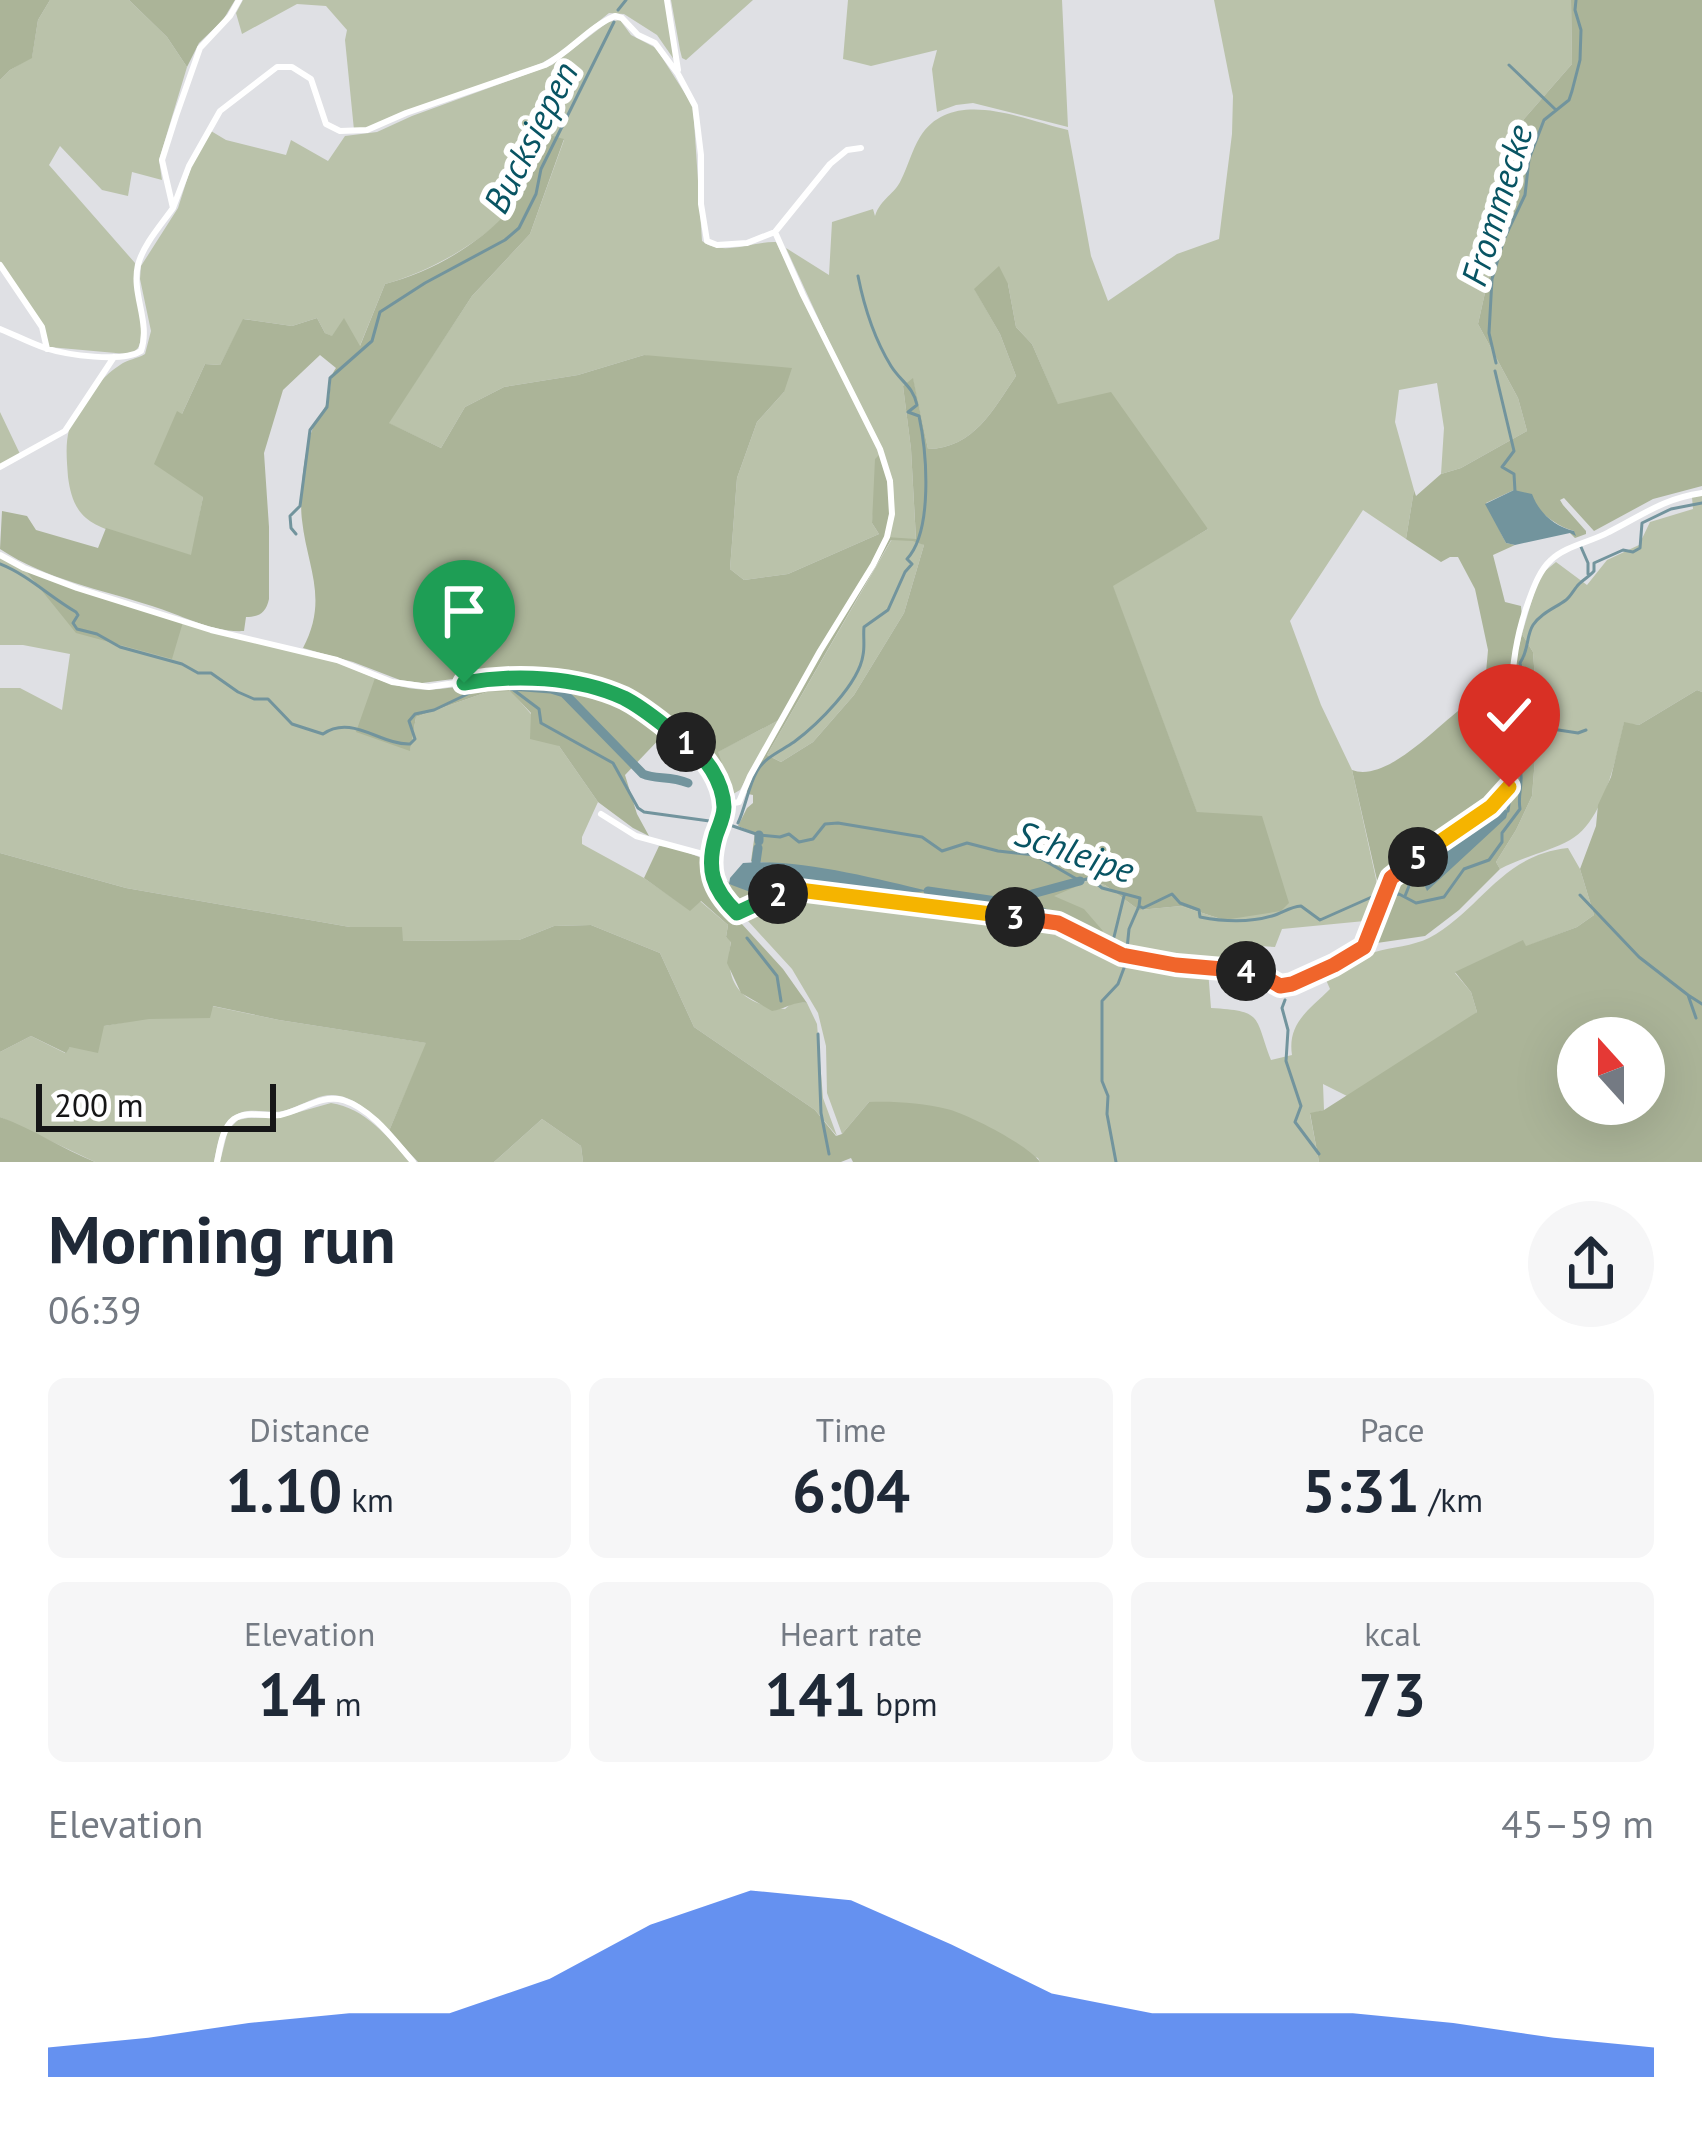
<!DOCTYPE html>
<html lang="en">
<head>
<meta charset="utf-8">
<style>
	:root { --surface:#fff; --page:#f6f6f7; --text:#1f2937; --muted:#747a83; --accent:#2563eb }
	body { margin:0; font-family:"PT Sans",sans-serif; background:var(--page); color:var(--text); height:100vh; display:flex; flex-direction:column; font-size:45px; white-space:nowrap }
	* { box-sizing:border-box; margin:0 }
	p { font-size:39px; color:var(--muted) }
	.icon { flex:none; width:66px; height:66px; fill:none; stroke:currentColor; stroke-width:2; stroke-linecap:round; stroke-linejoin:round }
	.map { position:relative; height:1162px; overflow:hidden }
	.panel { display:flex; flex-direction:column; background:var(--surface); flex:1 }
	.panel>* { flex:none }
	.needle { width:78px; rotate:339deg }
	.controls { position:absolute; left:1557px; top:1017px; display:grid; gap:24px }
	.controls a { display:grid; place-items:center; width:108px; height:108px; border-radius:50%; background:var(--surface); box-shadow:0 12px 48px #0002; font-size:60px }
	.scale { position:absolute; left:36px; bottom:30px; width:240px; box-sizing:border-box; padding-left:12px; border:6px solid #161617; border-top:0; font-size:33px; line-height:42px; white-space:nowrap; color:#161617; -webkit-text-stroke:9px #fff; paint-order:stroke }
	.pin { position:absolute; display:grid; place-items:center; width:102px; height:102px; color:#fff; margin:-123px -51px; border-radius:50% 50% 50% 0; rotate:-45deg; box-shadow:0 0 12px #0007 }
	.pin .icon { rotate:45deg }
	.km { position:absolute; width:60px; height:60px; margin:-30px; border-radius:50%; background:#222; color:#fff; font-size:33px; line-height:60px; text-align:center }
	.round { display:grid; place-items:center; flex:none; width:126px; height:126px; border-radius:63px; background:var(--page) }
	.overview { display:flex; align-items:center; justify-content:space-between; height:204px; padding:0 48px }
	h1 { font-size:66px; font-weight:700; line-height:90px }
	.figures { display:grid; grid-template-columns:repeat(3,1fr); gap:18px; height:204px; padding:12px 48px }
	.figures div { display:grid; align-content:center; border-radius:18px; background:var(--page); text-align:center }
	.figures b { font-size:60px; font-weight:700 }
	.figures small { font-size:33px; font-weight:400 }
	.figures p { font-size:33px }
	.chart { height:336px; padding:24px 48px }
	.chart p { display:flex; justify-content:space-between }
	.chart svg { width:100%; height:216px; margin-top:12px; fill:var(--accent); opacity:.7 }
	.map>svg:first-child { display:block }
</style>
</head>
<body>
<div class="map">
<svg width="1702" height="1162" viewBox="0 0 1702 1162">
	<rect width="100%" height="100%" fill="#dfe0e4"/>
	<!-- green -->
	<path fill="#bac2aa" d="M50 0H129L167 37 187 67 159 160 162 180 132 172 128 196 102 190 60 146 49 165 135 263C133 282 149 340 136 350 134 353 130 353 127 354L49 347 44 327 0 263V80L10 70 32 57 38 20Z
		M243 0H665L675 61 657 35 624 14 609 13 562 51 542 63 375 126 354 130 345 40 347 30 326 6 297 4 242 34 236 13Z
		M671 0H753L686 60 682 58 680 50Z
		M848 0H1062L1068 127 973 103 956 105 937 112 932 69 937 50 871 66 843 59Z
		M1214 0H1571L1572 64 1524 119 1478 324 1518 398 1527 431 1461 468 1441 474 1444 428 1437 383 1399 390 1395 422 1414 490 1406 539 1363 510 1290 621 1321 705 1352 770 1378 888 1383 889 1375 920 1282 929 1275 947 1241 945 1240 949 1229 951 1228 966C1179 964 1135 959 1091 938L1084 910 1052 896 1071 879 1105 885 1139 910 1181 906 1224 920 1197 813 1112 585 1208 529 1058 405 1032 344 1016 327 1008 284 975 290 1000 334 1016 376C993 410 974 448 928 449L913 380 903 386 911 449 916 540 924 545 904 613 854 695 813 742 781 762 767 755 892 539 887 537C897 521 893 500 893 481L786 248 829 275 832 222 873 209 875 216C881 198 895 194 901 180 908 166 912 150 920 137 952 86 1024 120 1068 130L1091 256 1108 301 1177 254 1219 239 1232 134 1233 96Z
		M620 20 631 35 656 48 693 106 702 241C723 257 752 241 776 242L880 454 872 523 879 534 788 574 744 580 730 569 737 478 757 422 784 392 644 355 578 375 504 387 465 407 441 448 388 423 472 296 530 234 564 140 535 131 525 155 534 156C530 170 527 189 519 200 492 238 428 273 385 284L359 348 344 319 333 337 325 333 317 318 292 326 244 319 220 365 205 364 182 414 203 497 192 556C165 547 106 535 86 518 74 508 70 492 68 477 67 462 65 445 69 430 74 408 101 377 120 365 128 359 137 359 145 354L151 331 140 279 141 266 178 208 191 167 211 131 226 140 286 155 291 140 328 161 345 136 377 132 412 116 552 65 608 22Z
		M0 412 20 454 0 466Z
		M1702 495V692L1697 690 1639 725 1624 723C1616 758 1604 821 1570 840 1550 851 1523 857 1500 869L1496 862 1516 830 1532 796 1538 721 1533 652 1522 634 1539 576 1556 562 1587 585 1607 560 1639 545 1650 522 1693 509 1692 497Z
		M0 557 25 571 183 622 337 662 375 678 410 750 416 717 487 692 510 690 559 746 598 802 582 837V844L644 878 690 910 700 901 728 925 726 937 731 941C723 985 743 1005 785 1009L792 1003H807L817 1024 823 1098 837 1136 815 1110 694 1027 660 953 591 925 554 926 519 940 402 941V927H350L126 888 0 853V688H20L62 710 70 654 23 645H0Z
		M779 720 740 790 733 794 717 752Z
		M1568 848 1580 869 1594 915 1577 927 1525 947 1523 941 1455 973 1471 992 1477 1012 1365 1105 1323 1084 1324 1110 1310 1114 1319 1162H1040L1038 1158 869 1102 842 1134 827 1093 826 1046 818 1013 792 969 748 921 749 916 764 908V903L800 892 857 901 916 905 1058 926 1122 957 1208 970 1211 1008C1264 1011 1254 1016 1271 1060L1292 1055C1287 1023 1310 1009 1330 989L1323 973C1341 969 1357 957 1375 952 1392 947 1413 946 1429 938 1481 910 1501 855 1568 848Z
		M212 1006 279 1020 427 1043 389 1131C372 1114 350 1090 323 1096 311 1099 299 1106 287 1110 274 1114 262 1110 248 1111 221 1114 219 1140 214 1162H95L0 1117V1052L31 1036 65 1053 70 1047 104 1026Z
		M331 1103C365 1108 388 1137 410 1162H220L228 1130 238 1120 248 1118H278Z
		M542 1119 581 1146 583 1162H494Z"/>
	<!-- forest -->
	<path fill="#abb498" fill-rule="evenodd" d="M0 0H50L38 20 32 58 10 70 0 80Z
		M129 0H235L223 20 199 43 187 67 167 37Z
		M1571 0H1702V486L1653 499 1594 531 1564 498 1560 500 1563 505 1586 531V534L1575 538 1570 533 1574 531C1550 525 1534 503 1514 490L1486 503 1506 543 1515 545 1493 555 1505 602 1521 606 1522 618 1509 676 1512 773C1501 810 1431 848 1398 868L1389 877 1383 889H1379L1352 770C1386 783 1436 727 1462 708L1475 704 1477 731 1481 730 1488 650 1475 589 1458 557H1450L1441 562 1406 539 1414 490 1416 496 1441 474 1461 468 1527 431 1518 398 1478 324 1524 119 1572 64Z
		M534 131 564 139 530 234 472 296 389 423 441 448 465 407 504 387 578 375 644 355 792 368 784 392 757 422 737 478 730 569 744 580 788 574 879 534 872 523 875 459 880 454C890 483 892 507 886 537L916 539 911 449 903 386 913 378 928 449C974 448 993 410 1016 376L1000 334 974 289 999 266 1008 284 1016 327 1032 344 1058 404 1111 392 1208 529 1113 586 1197 812 1262 816 1289 903 1281 911 1224 920 1181 906 1139 910 1105 885 1073 879 1075 887 1054 896 1084 909 1103 931 1091 938 1057 921 800 888 779 890 744 904 727 899 718 884 728 881 729 884 758 888C784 873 817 884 844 889 869 894 899 895 923 891L790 865 751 861 755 833 738 826 747 808 753 803V795L748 794 746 790 779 720 718 752 733 794 727 797 706 753 642 706 603 688 516 674H492L422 683 400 680 353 662 303 648C329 599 307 567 302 520 299 497 304 449 313 428 317 419 323 412 327 403 333 390 327 380 336 368L320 355 283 390 264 453 269 527V599C266 613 259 617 246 617L244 631C214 633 181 615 152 606 100 589 47 580 0 549L2 511 27 516 36 530 98 548 106 528 191 555 203 497 154 464 177 411 182 414 205 364 220 365 243 319 292 326 317 318 325 333 332 336 344 318 360 346 385 284C432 272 485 242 516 202 526 191 529 171 534 157L524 155ZM891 540 913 541 924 545 904 613 854 695 813 742 781 762 767 755Z
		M26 571 183 622 172 659 76 633Z
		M1522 634 1533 652 1538 721 1532 796 1516 830 1496 862 1500 869 1459 910 1425 936 1370 944 1393 880 1511 787 1514 782 1512 675Z
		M375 678C429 700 448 685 502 680 540 677 585 686 620 700 637 707 652 721 667 731L625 775 637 814 649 836 633 828 598 802 559 746 530 739 531 713 510 691 487 692 416 717 410 751 356 732Z
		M1697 690 1702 692V1162H1319L1310 1113 1324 1110 1477 1012 1471 992 1455 972 1523 940 1526 946 1577 927 1594 915 1580 869 1596 826 1598 805 1611 777 1624 722 1639 725ZM1578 1038H1644V1104H1578Z
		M659 846 673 847 707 860 711 884 720 900 783 969 807 1003C793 1001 785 1009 772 1011L741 993 727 963 731 942 726 937 728 925 701 901 690 911 644 878Z
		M0 853 126 888 350 927H402L403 941 519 940 554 926 591 925 660 953 694 1027 815 1110 836 1136 842 1134 869 1102C894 1101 923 1103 947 1109 968 1114 1028 1145 1040 1162H853L851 1158 841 1162H583L581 1146 542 1119 494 1162H418L389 1131 426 1043 279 1020 213 1006 210 1018 149 1019 104 1026 98 1053 70 1047 66 1053 31 1036 0 1052Z
		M0 1117C33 1129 63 1149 95 1162H0Z"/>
	<!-- water -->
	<path fill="#72949d" d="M1514 490 1532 494C1539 513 1554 526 1574 531L1576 536 1570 533 1515 545 1506 543 1485 504Z
		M1498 807 1508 811 1506 818 1427 891 1416 866 1469 831Z
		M743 863C797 858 874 878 928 891 901 894 874 894 848 890 819 886 778 869 753 893L729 884 730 878Z"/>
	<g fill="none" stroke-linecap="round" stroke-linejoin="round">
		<!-- stream -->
		<path stroke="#72949d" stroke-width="3" d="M618 10 626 0
			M1509 65 1556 110
			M1496 363 1489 333 1492 279 1504 239 1525 195 1529 159 1544 120 1569 100 1572 91 1580 60 1581 30 1575 10 1576 0
			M1495 371 1514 451 1502 467 1514 474 1515 491
			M296 534 291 528 290 516 300 506 310 430 327 407 330 378 372 341 380 312 425 283 505 240 519 228 536 194 541 169 614 22
			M1581 547 1588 563V574
			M0 564C28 575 50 597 76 612L78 615 73 623 77 629 97 634 120 647 182 664 198 673H211L238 692 254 699H268L292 724 323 734C352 714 380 745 410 744L415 739 409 721 415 714 434 710 476 690 507 685 539 709 541 723 613 763 638 808 644 812 724 823 759 835 780 837 789 834 799 842 813 839 825 824 838 823 922 837 942 851 967 843 998 851 1035 855 1080 881 1090 878 1102 888 1140 898 1139 906 1143 908 1172 894 1180 903 1199 910 1200 917C1225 922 1248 923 1272 916 1283 913 1289 907 1301 906L1320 920 1374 896 1399 894 1416 903 1444 897 1464 869 1489 860 1502 842V833L1520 809C1518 797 1521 791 1521 780 1522 772 1519 768 1518 760 1517 745 1520 724 1528 712L1520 663C1529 650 1526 636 1533 625 1541 613 1555 608 1566 600 1571 596 1574 589 1579 584 1584 579 1590 576 1594 571V563L1623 550 1633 552 1640 548 1642 523 1671 509 1702 503
			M1524 738 1552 729 1578 733 1586 730
			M1508 811 1510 797 1517 791
			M738 823C746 806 748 787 757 771 765 757 781 751 794 742 817 725 859 684 863 655 865 646 863 636 864 627L888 610 905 572 912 564 907 559C933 531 927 453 919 416L908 412 917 405C913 386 901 382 891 366 875 340 864 306 858 276
			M1580 895 1639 957 1688 995 1696 1018
			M1405 896 1409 886 1406 875 1415 868
			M1018 899 1084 926
			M747 938 777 976 781 1001
			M1113 941 1124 896
			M1127 949 1129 929 1139 906
			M1688 995 1702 1004
			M1285 1000 1282 1008 1288 1030 1286 1061 1301 1106 1295 1122 1319 1154
			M818 1034 821 1113 829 1154
			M1116 1162 1107 1114 1108 1096 1102 1081V1001L1118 984 1127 960"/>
		<!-- canal -->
		<path stroke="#72949d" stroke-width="9" d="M511 686 551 689 564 693 643 774C656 780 670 775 688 783
			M759 841V835
			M756 862 758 848
			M928 891 1003 902 1080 881"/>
		<!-- minor -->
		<path stroke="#fff" stroke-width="6" d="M667 0 678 70
			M173 208 189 166 220 111 277 67H292L311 79 326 124 340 131 367 130 406 113 545 65C570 52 589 27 615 16L622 18 638 35 655 43 678 74 695 106 701 155V204L707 241 717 245 747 243 775 232 830 164 847 150 861 148
			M0 265 42 327 47 349
			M0 329C15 335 30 343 45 348 67 355 122 363 141 351 151 322 131 294 138 265 143 245 161 225 173 208L162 160 176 116 200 48 230 16 239 0
			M0 467 65 431 114 357
			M0 555 24 568 77 588 211 630 337 660 392 682 429 687 494 677H519L573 684 624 699 707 760 724 805 710 856 715 886 722 897 738 913 777 894 799 890 856 898 916 903 1058 923 1122 955 1176 965 1248 972 1280 986 1292 984 1334 965 1364 947 1391 878 1491 807 1509 787 1513 774C1510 713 1507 658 1529 600 1534 586 1540 570 1551 560 1565 546 1591 542 1609 532 1643 515 1662 499 1702 493
			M724 805 739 802 750 776 820 651 873 565 887 537 892 514 890 481 880 449 803 295 775 232
			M601 814 636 836 710 856
			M217 1162C220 1148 222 1128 234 1119 247 1110 265 1117 280 1115 301 1111 321 1094 343 1100 372 1109 394 1140 413 1162"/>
	</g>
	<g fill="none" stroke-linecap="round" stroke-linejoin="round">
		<!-- split-1 casing -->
		<g stroke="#fff" stroke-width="24">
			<path id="split-1" d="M464 683C514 674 576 676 624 698 646 709 666 728 686 742"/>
		</g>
		<!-- split-2 casing -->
		<g stroke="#fff" stroke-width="24">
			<path id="split-2" d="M686 742C706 757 723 781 724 807 724 816 719 827 716 835 706 869 712 889 737 913L778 894"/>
		</g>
		<!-- split-3 casing -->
		<g stroke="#fff" stroke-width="24">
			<path id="split-3" d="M778 894 799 890 1015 917"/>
		</g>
		<!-- split-4 casing -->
		<g stroke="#fff" stroke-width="24">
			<path id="split-4" d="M1015 917 1058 923 1122 955 1176 965 1246 971"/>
		</g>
		<!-- split-5 casing -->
		<g stroke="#fff" stroke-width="24">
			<path id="split-5" d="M1246 971 1263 976 1280 986 1292 984 1334 965 1364 947 1391 878 1418 857"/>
		</g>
		<!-- split-6 casing -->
		<g stroke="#fff" stroke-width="24">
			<path id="split-6" d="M1418 857 1491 807 1509 787"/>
		</g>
		<!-- split-1 -->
		<use href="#split-1" stroke="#22a559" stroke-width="15"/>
		<!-- split-2 -->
		<use href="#split-2" stroke="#22a559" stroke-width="15"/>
		<!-- split-3 -->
		<use href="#split-3" stroke="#f5b400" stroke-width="15"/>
		<!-- split-4 -->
		<use href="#split-4" stroke="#f0652b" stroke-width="15"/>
		<!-- split-5 -->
		<use href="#split-5" stroke="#f0652b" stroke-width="15"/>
		<!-- split-6 -->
		<use href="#split-6" stroke="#f5b400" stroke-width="15"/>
	</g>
	<g text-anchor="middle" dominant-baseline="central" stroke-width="12" stroke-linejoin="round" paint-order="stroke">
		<!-- water labels -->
		<g font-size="36" font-style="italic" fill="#085463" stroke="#fff">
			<text transform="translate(530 137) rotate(-63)">Bucksiepen</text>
			<text transform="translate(1496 205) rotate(-73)">Frommecke</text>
			<text transform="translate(1075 851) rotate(19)">Schleipe</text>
		</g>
	</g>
</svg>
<div class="controls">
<a><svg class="needle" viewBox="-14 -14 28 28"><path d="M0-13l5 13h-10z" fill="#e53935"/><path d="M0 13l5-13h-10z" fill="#747a83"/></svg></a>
</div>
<div class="scale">200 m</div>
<div class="pin" style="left:464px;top:683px;background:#1e9e55"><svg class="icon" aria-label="arrive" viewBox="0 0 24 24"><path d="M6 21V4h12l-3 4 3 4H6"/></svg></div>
<div class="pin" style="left:1509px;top:787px;background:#d93025"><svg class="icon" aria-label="check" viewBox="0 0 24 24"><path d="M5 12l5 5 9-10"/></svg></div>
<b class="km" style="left:686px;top:742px">1</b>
<b class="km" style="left:778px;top:894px">2</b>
<b class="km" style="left:1015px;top:917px">3</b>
<b class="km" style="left:1246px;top:971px">4</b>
<b class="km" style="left:1418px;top:857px">5</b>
</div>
<section class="panel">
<div class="overview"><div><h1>Morning run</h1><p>06:39</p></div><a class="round"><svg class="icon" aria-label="share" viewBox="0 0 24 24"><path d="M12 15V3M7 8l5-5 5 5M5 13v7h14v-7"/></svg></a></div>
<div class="figures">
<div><p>Distance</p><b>1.10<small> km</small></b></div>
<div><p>Time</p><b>6:04</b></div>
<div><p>Pace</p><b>5:31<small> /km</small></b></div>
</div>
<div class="figures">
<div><p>Elevation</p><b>14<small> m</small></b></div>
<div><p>Heart rate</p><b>141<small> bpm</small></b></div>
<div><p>kcal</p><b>73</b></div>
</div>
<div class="chart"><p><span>Elevation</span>45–59 m</p>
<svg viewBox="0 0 160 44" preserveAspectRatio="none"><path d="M0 44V38L10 36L20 33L30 31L40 31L50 24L60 13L70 6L80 8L90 17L100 27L110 31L120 31L130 31L140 33L150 36L160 38V44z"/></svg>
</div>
</section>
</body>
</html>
